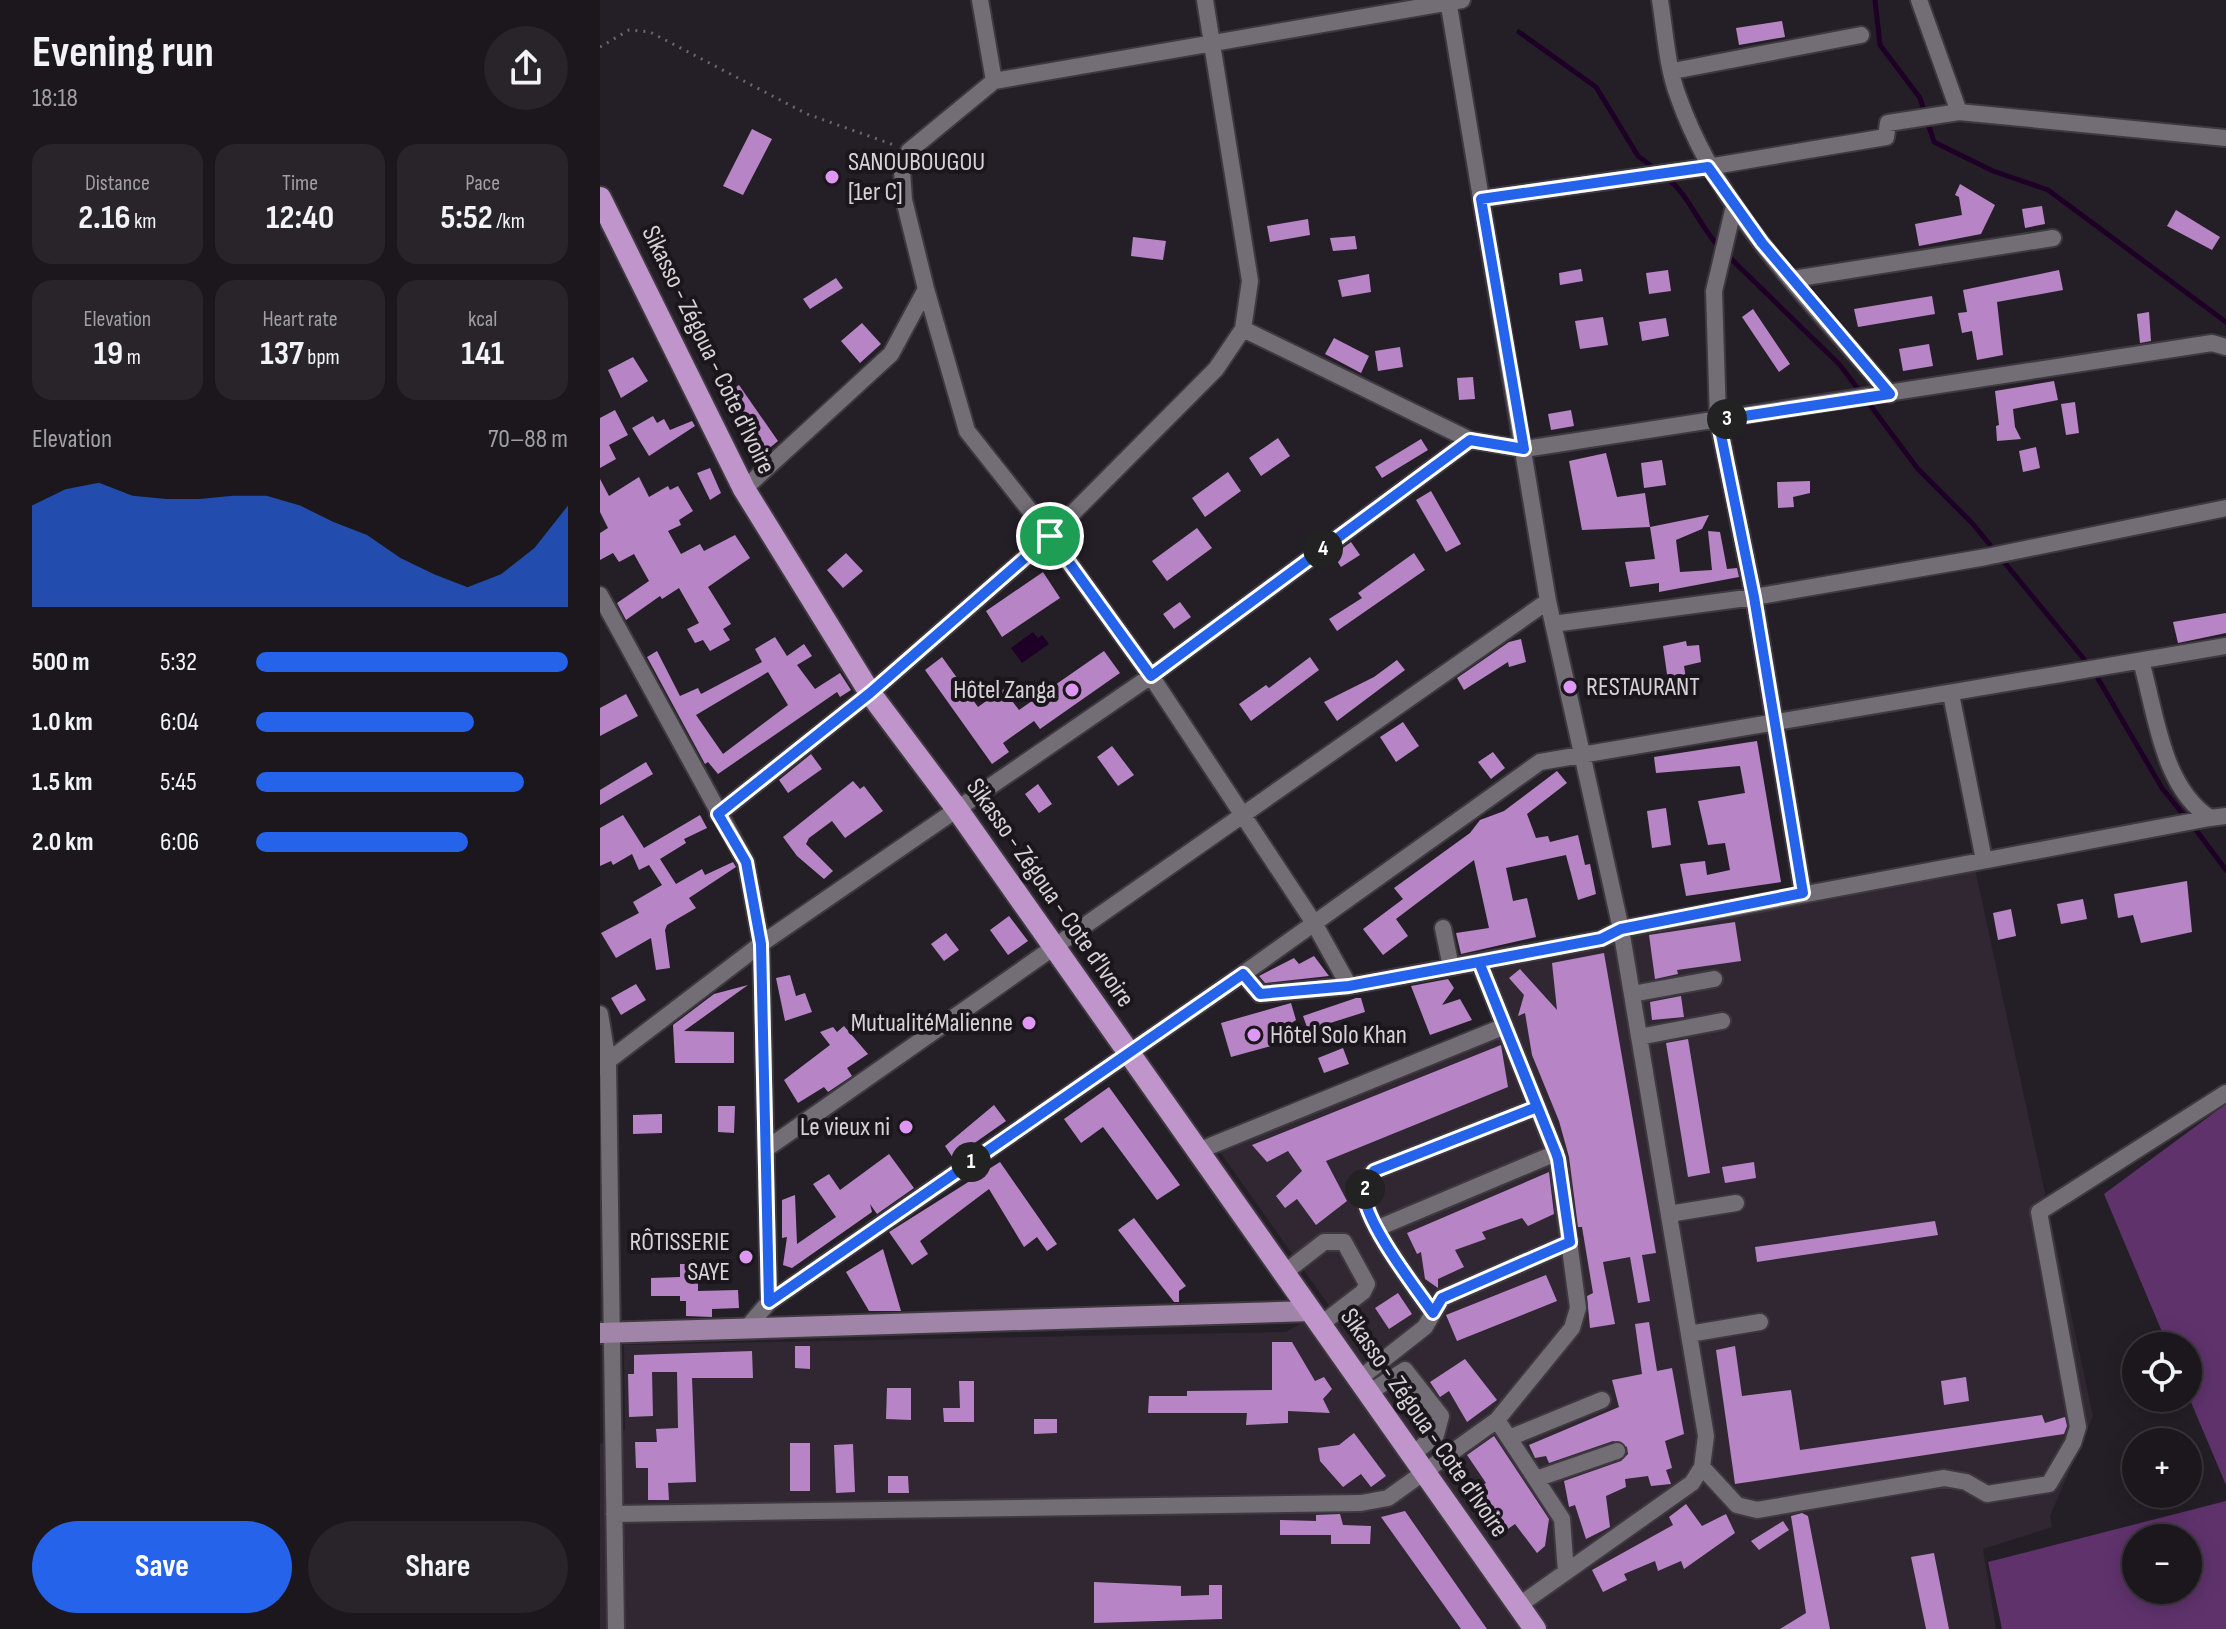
<!DOCTYPE html>
<html lang="en">
<head>
<meta charset="utf-8">
<style>
	:root { --surface:#1b171c; --page:#282429; --text:#f1f3f6; --muted:#a09fa3; --line:#39363b; --accent:#2563eb }
	body { margin:0; font-family:"Sofia Sans Condensed",sans-serif; background:var(--page); color:var(--text); height:100vh; display:flex; flex-direction:column; font-size:30px; white-space:nowrap }
	* { box-sizing:border-box; margin:0 }
	p { font-size:26px; color:var(--muted) }
	.icon { flex:none; width:44px; height:44px; fill:none; stroke:currentColor; stroke-width:2; stroke-linecap:round; stroke-linejoin:round }
	.map { position:relative; flex:1; overflow:hidden }
	.details { display:flex; flex-direction:column; background:var(--surface); width:600px }
	.details>* { flex:none }
	.controls { position:absolute; left:1522px; top:1332px; display:grid; gap:16px }
	.controls a { display:grid; place-items:center; width:80px; height:80px; border-radius:50%; background:var(--surface); box-shadow:0 4px 20px #0003,0 0 0 2px var(--line); font-size:40px }
	.pin { position:absolute; display:grid; place-items:center; width:68px; height:68px; color:#fff; margin:-34px; border:4px solid #fff; border-radius:50%; box-shadow:0 2px 8px #0007 }
	.km { position:absolute; width:40px; height:40px; margin:-20px; border-radius:50%; background:#222; color:#fff; font-size:22px; line-height:40px; text-align:center }
	.round { display:grid; place-items:center; flex:none; width:84px; height:84px; border-radius:42px; background:var(--page) }
	.headline { display:flex; align-items:center; justify-content:space-between; height:136px; padding:0 32px }
	h1 { font-size:44px; font-weight:700; line-height:60px }
	.stats { display:grid; grid-template-columns:repeat(3,1fr); gap:12px; height:136px; padding:8px 32px }
	.stats div { display:grid; align-content:center; border-radius:20px; background:var(--page); text-align:center }
	.stats b { font-size:34px; font-weight:700 }
	.stats small { font-size:22px; font-weight:400 }
	.stats p { font-size:22px }
	.chart { height:224px; padding:16px 32px }
	.chart p { display:flex; justify-content:space-between }
	.chart svg { width:100%; height:144px; margin-top:8px; fill:var(--accent); opacity:.7 }
	.primary-button { display:flex; gap:16px; margin-top:auto; padding:16px 32px }
	.primary-button a { flex:1; height:92px; border-radius:48px; background:var(--accent); color:#fff; font-size:32px; font-weight:700; line-height:92px; text-align:center }
	.primary-button a+a { background:var(--page); color:var(--text) }
	ul { padding:0 32px; list-style:none; font-size:26px }
	li { display:grid; grid-template-columns:128px 96px 1fr; align-items:center; height:60px }
	li i { height:20px; border-radius:10px; background:var(--accent) }
	main { display:flex; flex:1; min-height:0 }
	.map>svg:first-child { display:block }
</style>
</head>
<body>
<main>
<section class="details">
<div class="headline"><div><h1>Evening run</h1><p>18:18</p></div><a class="round"><svg class="icon" aria-label="share" viewBox="0 0 24 24"><path d="M12 15V3M7 8l5-5 5 5M5 13v7h14v-7"/></svg></a></div>
<div class="stats">
<div><p>Distance</p><b>2.16<small> km</small></b></div>
<div><p>Time</p><b>12:40</b></div>
<div><p>Pace</p><b>5:52<small> /km</small></b></div>
</div>
<div class="stats">
<div><p>Elevation</p><b>19<small> m</small></b></div>
<div><p>Heart rate</p><b>137<small> bpm</small></b></div>
<div><p>kcal</p><b>141</b></div>
</div>
<div class="chart"><p><span>Elevation</span>70–88 m</p>
<svg viewBox="0 0 160 44" preserveAspectRatio="none"><path d="M0 44V13L10 8L20 6L30 10L40 11L50 11L60 10L70 10L80 13L90 18L100 22L110 29L120 34L130 38L140 34L150 26L160 13V44z"/></svg>
</div>
<ul>
<li><b>500 m</b>5:32<i style="width:100%"></i></li>
<li><b>1.0 km</b>6:04<i style="width:70%"></i></li>
<li><b>1.5 km</b>5:45<i style="width:86%"></i></li>
<li><b>2.0 km</b>6:06<i style="width:68%"></i></li>
</ul>
<div class="primary-button"><a>Save</a><a>Share</a></div>
</section>
<div class="map">
<svg width="1626" height="1629" viewBox="0 0 1626 1629">
	<rect width="100%" height="100%" fill="#241f26"/>
	<!-- built -->
	<path fill="#302733" d="M1375 869 1493 1416 1450 1516 1452 1527 1383 1549 1396 1629H0V1444L25 1430 24 1345 686 1332 730 1307 610 1138 897 1022 876 965Z"/>
	<!-- forest -->
	<path fill="#5f326c" fill-rule="evenodd" d="M1626 1104V1485L1588 1395V1346H1568L1504 1194Z
		M1626 1501V1629H1402L1388 1562ZM1536 1538H1588V1590H1536Z"/>
	<!-- water -->
	<path fill="#1e0027" d="M433 632 438 638 442 635 449 644 422 663 411 648Z"/>
	<g fill="none" stroke-linecap="round" stroke-linejoin="round">
		<!-- stream -->
		<path stroke="#1e0027" stroke-width="5" d="M1275 0 1280 45 1320 98 1334 142 1393 171 1448 190 1626 322
			M919 32 996 87 1038 156 1055 169
			M1066 177C1090 196 1099 226 1120 248
			M1127 255 1240 365 1318 469 1372 523 1493 670 1562 788 1586 818
			M1593 826 1626 870"/>
	</g>
	<!-- building -->
	<path fill="#b785c6" fill-rule="evenodd" d="M1182 21 1185 37 1139 45 1136 28Z
		M152 129 172 139 143 195 123 186Z
		M1360 184 1395 205 1381 234 1319 246 1315 224 1362 215 1359 197 1355 195Z
		M1442 206 1445 224 1425 228 1422 209Z
		M1576 210 1620 237 1612 250 1567 226Z
		M708 219 710 235 670 242 667 226Z
		M755 236 757 249 733 251 730 238Z
		M533 237 566 241 563 260 531 256Z
		M981 269 983 281 960 285 959 273Z
		M1068 270 1071 291 1049 294 1046 273Z
		M1459 270 1463 290 1397 302 1403 355 1377 360 1372 331 1362 333 1358 313 1367 312 1363 290Z
		M769 274 771 292 742 297 738 280Z
		M236 278 243 288 210 309 203 299Z
		M1332 296 1335 314 1258 327 1254 309Z
		M1153 309 1190 364 1179 372 1142 317Z
		M1549 312 1551 341 1540 343 1537 314Z
		M1003 317 1008 345 980 349 975 321Z
		M1066 318 1069 336 1042 341 1039 322Z
		M262 323 281 344 260 363 241 341Z
		M734 338 769 356 761 373 725 354Z
		M1329 344 1333 366 1303 371 1299 349Z
		M800 347 803 367 778 371 775 351Z
		M33 357 48 381 21 398 8 370Z
		M873 377 875 399 859 400 857 378Z
		M1454 381 1458 400 1413 409 1415 427 1421 439 1397 441 1396 426 1399 425 1395 391Z
		M139 385 178 441 161 455 126 394Z
		M1475 402 1479 433 1466 435 1461 404Z
		M15 410 28 435 9 445 16 459 0 468V418Z
		M971 410 974 426 951 430 948 414Z
		M53 416 57 423 64 419 70 430 92 421 95 426 49 456 32 428Z
		M678 438 690 456 661 476 649 458Z
		M821 439 828 450 782 478 775 467Z
		M1436 447 1440 468 1423 472 1419 451Z
		M1006 453 1017 497 1045 493 1050 527 982 530 969 461Z
		M1062 460 1066 485 1044 488 1041 463Z
		M110 468 121 493 110 500 97 473Z
		M628 472 641 491 605 517 592 498Z
		M39 477 49 497 68 486 70 490 78 486 93 511 79 520 81 525 68 531 81 554 100 544 104 551 135 535 150 558 108 587 131 624 123 629 130 640 110 651 103 640 95 643 87 629 99 623 79 588 62 599 60 596 26 620 17 603 49 581 34 554 19 562 13 553 0 560V533L8 528 0 512V479L9 496Z
		M1210 481V493L1193 497 1194 507 1178 508 1177 482Z
		M831 491 861 544 846 552 816 500Z
		M1109 515 1102 529 1076 540 1080 572 1112 570 1108 531 1120 532 1127 569 1137 568 1139 577 1059 592V583L1030 587 1025 562 1055 559 1050 527Z
		M597 528 612 548 567 581 552 561Z
		M751 542 760 555 741 567 733 555Z
		M246 553 263 571 243 588 227 570Z
		M814 553 825 570 737 631 729 619 762 598 758 593Z
		M443 572 460 598 402 637 386 611Z
		M580 602 591 617 574 629 563 614Z
		M1626 613V633L1578 643 1573 622Z
		M175 637 187 656 204 644 212 656 197 665 215 689 240 673 251 690 240 697 237 692 118 774 108 762 105 764 47 657 57 651 80 696 98 688 101 694 162 662 155 649ZM168 672 188 705 123 754 96 715Z
		M921 639 926 662 909 667 908 662 864 690 857 678 909 642Z
		M1086 641 1087 646 1099 645 1101 662 1084 666 1088 692 1070 695 1063 646Z
		M504 651 520 673 440 729 434 721 403 743 409 752 392 764 325 670 342 657 378 707 403 689 419 710Z
		M710 657 719 670 651 721 639 704 666 685 669 688Z
		M797 660 805 670 737 721 724 702 774 677Z
		M26 694 38 716 0 736V708Z
		M803 722 819 746 796 762 780 737Z
		M1157 741 1181 882 1086 896 1080 864 1105 861 1107 875 1130 870 1125 843 1108 845 1098 801 1145 793 1140 766 1056 773 1054 757Z
		M512 746 534 775 518 786 497 757Z
		M893 752 905 768 891 779 878 762Z
		M211 754 222 769 188 793 179 780Z
		M46 762 53 774 0 805V790Z
		M957 771 967 783 927 814 936 838 948 836 950 842 978 835 985 865 990 864 996 894 978 900 966 855 906 868 913 901 927 898 936 937 861 954 856 933 889 928 874 860 796 919 808 936 783 955 763 929 803 899 794 888 870 833 880 820 904 811Z
		M253 781 260 789 264 786 283 811 245 838 232 821 209 838 206 844 233 871 224 879 197 856 183 837Z
		M438 784 452 804 439 813 425 794Z
		M1066 808 1071 845 1052 848 1047 811Z
		M23 815 44 848 100 815 107 828 84 839 86 843 60 859 76 884 102 869 105 875 133 862 136 867 89 898 96 908 67 925 65 930 70 968 56 970 51 938 16 958 1 933 39 913 33 902 62 885 49 865 39 870 32 854 13 865 11 861 0 866V828Z
		M1587 881 1592 932 1541 943 1533 915 1518 918 1514 894Z
		M1483 899 1487 919 1461 924 1457 904Z
		M1411 909 1416 936 1398 940 1393 913Z
		M409 916 428 941 408 955 390 930Z
		M1135 922 1141 961 1077 970 1078 974 1055 979 1049 935Z
		M346 933 359 950 344 961 331 944Z
		M1004 953 1056 1253 1042 1255 1050 1301 1038 1303 1030 1257 1003 1262 1015 1324 990 1328 987 1296 993 1293 982 1227H978L969 1157 959 1121 932 1055 925 1013 918 1016 924 995 909 978 920 969 957 1010 952 963Z
		M714 956 729 976 665 983 659 976 694 958 699 964Z
		M190 975 196 996 205 993 212 1012 185 1021 176 978Z
		M848 979 854 988 842 1005 860 999 872 1020 830 1035 811 986Z
		M36 984 46 1000 21 1015 11 998Z
		M148 985 84 1031 134 1032V1063H75L73 1025 114 994Z
		M1081 996 1084 1017 1052 1020 1050 1002Z
		M756 998H761L765 1012 708 1030 703 1016Z
		M691 1003 696 1020 682 1029 686 1042 631 1057 621 1023Z
		M244 1026 268 1054 247 1068 252 1076 228 1092 224 1087 198 1103 184 1080 230 1045 220 1032 233 1027 237 1032Z
		M1088 1039 1110 1173 1088 1177 1066 1043Z
		M901 1045 908 1087 726 1161 747 1201 716 1225 697 1199 685 1208 676 1196 702 1171 688 1151 667 1162 652 1145Z
		M743 1048 749 1064 724 1073 718 1058Z
		M509 1087 580 1185 557 1200 503 1127 481 1143 464 1119Z
		M394 1105 406 1121 353 1158 345 1146Z
		M118 1106H135L134 1133 118 1132Z
		M62 1114V1133L33 1134V1115Z
		M289 1154 314 1188 277 1214 270 1204 272 1212 192 1268 183 1265 187 1237 182 1238V1200L195 1195 197 1244 236 1217 213 1184 229 1174 240 1190Z
		M400 1162 457 1244 447 1251 437 1237 424 1247 389 1189 320 1241 328 1254 312 1265 289 1232Z
		M1154 1162 1156 1178 1125 1183 1122 1167Z
		M949 1172 954 1214 928 1226 922 1218 882 1232 886 1239 855 1250 864 1267 838 1279V1288L825 1279 821 1252 817 1254 807 1233Z
		M534 1218 586 1286 579 1291V1302H574L518 1230Z
		M1335 1221 1338 1235 1157 1262 1155 1247Z
		M283 1249 301 1311H269L246 1272Z
		M80 1264H98V1291L138 1290 139 1308 112 1309V1317L86 1316V1301H80V1296H51V1278L80 1277Z
		M946 1275 957 1301 857 1341 846 1315Z
		M798 1293 812 1314 789 1329 775 1308Z
		M1049 1322 1057 1371 1072 1368 1084 1434 1065 1441 1072 1468 1066 1470 1071 1484 1051 1486 1048 1476 1025 1479 1026 1487 1006 1496 1010 1527 986 1539 975 1505 969 1507 964 1481 1021 1461 1028 1454 1027 1447 1013 1441 949 1463 946 1456 935 1458 929 1445 1019 1407 1012 1380 1042 1374 1035 1324Z
		M672 1342H692L715 1381 724 1377 732 1389 723 1399 730 1413 688 1411V1423L646 1425 647 1413H548L549 1396H587V1391L672 1390Z
		M195 1346H210V1369L195 1368Z
		M1135 1346 1142 1396 1191 1390 1200 1450 1442 1415 1445 1423 1465 1417 1467 1426 1464 1434 1135 1484 1116 1350Z
		M152 1351 153 1378H92L96 1482 68 1483 69 1500H48V1468H36L35 1442H57L56 1429 78 1428 77 1372H52L53 1416 29 1417 28 1374H34V1355Z
		M865 1359 897 1400 867 1422 849 1391 840 1397 830 1382Z
		M1366 1377 1369 1401 1344 1405 1341 1381Z
		M359 1381H374V1422H344L343 1408H360Z
		M287 1388H311V1420L286 1419Z
		M434 1419H457V1433L434 1434Z
		M754 1433 786 1476 771 1487 761 1474 743 1487 720 1461 718 1448 739 1445Z
		M894 1436 949 1519 945 1546 937 1553 915 1524 905 1531 878 1488 886 1483 867 1455Z
		M190 1443H210V1491H190Z
		M253 1444 255 1492 236 1493 234 1445Z
		M288 1476H308L309 1493H288Z
		M1086 1504 1102 1526 1126 1514 1135 1533 1084 1569 1081 1561 1058 1571 1055 1561 1024 1574 1027 1580 1003 1592 992 1570 1073 1525 1069 1517Z
		M805 1511 887 1629H861L781 1517Z
		M1202 1513 1208 1516 1230 1629H1180L1206 1613 1191 1516Z
		M740 1514 743 1525 771 1526 770 1544H731V1535H680V1520L716 1521V1515Z
		M1183 1521 1189 1530 1159 1550 1151 1541Z
		M1334 1553 1349 1629H1326L1311 1557Z
		M494 1582 581 1586V1596L609 1595V1585H622V1619L494 1623Z"/>
	<g fill="none" stroke-linecap="round" stroke-linejoin="round">
		<!-- minor casing -->
		<g stroke="#3e393f" stroke-width="20">
			<path id="minor" d="M380 0 394 81
				M848 0 948 601 1021 929 1106 1436 1102 1467 1092 1483 918 1606
				M1060 0C1065 31 1067 67 1078 96 1119 213 1212 302 1290 394
				M1319 0 1359 112 1626 138
				M1073 71 1261 35
				M881 199 1108 167 1286 137 1288 123 1359 112
				M1134 206 1114 291 1118 420 1154 597 1203 893
				M1193 279 1453 238
				M643 329 870 440 924 449 1612 343 1626 347
				M144 489 291 354 326 289
				M0 595 146 862 161 944 169 1302
				M953 624 1154 597 1386 557 1626 508
				M1541 661C1556 713 1562 787 1610 818L1626 816
				M1351 694 1384 860
				M118 814 270 693 450 536 616 369 643 329 650 281 605 0
				M843 928 851 967
				M643 974 660 994 749 986 1001 939 1021 929 1610 818
				M749 986 714 923 551 676 450 536 367 431 326 289 304 200 302 171 309 151 394 81 862 0
				M1032 994 1114 979
				M0 1014 8 1062 16 1629
				M1039 1037 1122 1021
				M0 1067 161 944 551 676 870 440
				M166 1149 948 601
				M598 1151 905 1026
				M1069 1214 1136 1203
				M778 1228 956 1153
				M684 1273 724 1242H744L767 1284 763 1292 720 1325
				M833 1313C815 1287 765 1223 764 1193 764 1183 768 1178 774 1171L937 1107
				M146 1329 169 1302 643 974 940 762 1626 646
				M1089 1334 1160 1322
				M759 1379 825 1327 842 1298 970 1242
				M768 1393 805 1370 841 1416 836 1435 812 1455
				M897 1420 962 1519 966 1572
				M909 1438 1002 1400
				M1102 1467 1137 1505 1157 1510 1344 1478 1366 1482 1387 1494 1449 1484 1473 1443 1478 1427 1439 1212 1626 1093
				M936 1479 1017 1451
				M14 1514 761 1503 788 1498 897 1420 972 1328 978 1308 958 1159 879 962"/>
		</g>
		<!-- major casing -->
		<g stroke="#3e393f" stroke-width="24">
			<path id="major" d="M0 1333 711 1311"/>
		</g>
		<!-- highway casing -->
		<g stroke="#3e393f" stroke-width="26">
			<path id="highway" d="M0 198 144 489 270 693 357 809 935 1629"/>
		</g>
		<!-- path -->
		<path stroke="#6a666c" stroke-width="3" stroke-dasharray="2 6" stroke-linecap="butt" d="M0 47 29 30 50 32 207 114 294 145"/>
		<!-- minor -->
		<use href="#minor" stroke="#736d75" stroke-width="16"/>
		<!-- major -->
		<use href="#major" stroke="#a185a9" stroke-width="20"/>
		<!-- highway -->
		<use href="#highway" stroke="#bf95cc" stroke-width="22"/>
	</g>
	<g fill="none" stroke-linecap="round" stroke-linejoin="round">
		<!-- route casing -->
		<g stroke="#fff" stroke-width="16">
			<path id="route" d="M450 536 270 693 118 814 146 862 161 944 169 1302 643 974 660 994 749 986 879 962 956 1153 958 1159 970 1242 842 1298 833 1313C815 1287 765 1223 764 1193 764 1183 769 1178 774 1171L937 1107 879 962 1001 939 1021 929 1203 893 1154 597 1118 420 1290 394 1162 243 1108 167 881 199 924 449 870 440 551 676 450 536"/>
		</g>
		<!-- route -->
		<use href="#route" stroke="#2563eb" stroke-width="10"/>
	</g>
	<!-- markers -->
	<g fill="#de98f3" stroke="#1b161c" stroke-width="3">
		<circle cx="232" cy="177" r="8"/>
		<circle cx="970" cy="687" r="8"/>
		<circle cx="472" cy="690" r="8"/>
		<circle cx="429" cy="1023" r="8"/>
		<circle cx="654" cy="1035" r="8"/>
		<circle cx="306" cy="1127" r="8"/>
		<circle cx="146" cy="1257" r="8"/>
	</g>
	<g text-anchor="middle" dominant-baseline="central" stroke-width="8" stroke-linejoin="round" paint-order="stroke">
		<!-- poi labels -->
		<g font-size="26" fill="#d6d2d7" stroke="#1b161c" text-anchor="end">
			<text x="248" y="162" text-anchor="start">SANOUBOUGOU<tspan x="248" dy="30">[1er C]</tspan></text>
			<text x="986" y="687" text-anchor="start">RESTAURANT</text>
			<text x="456" y="690">Hôtel Zanga</text>
			<text x="413" y="1023">MutualitéMalienne</text>
			<text x="670" y="1035" text-anchor="start">Hôtel Solo Khan</text>
			<text x="290" y="1127">Le vieux ni</text>
			<text x="130" y="1242">RÔTISSERIE<tspan x="130" dy="30">SAYE</tspan></text>
		</g>
		<!-- street labels -->
		<g font-size="26" fill="#d6d2d7" stroke="#1b161c">
			<text transform="translate(108 350) rotate(64)">Sikasso - Zégoua - Cote d'Ivoire</text>
			<text transform="translate(450 893) rotate(55)">Sikasso - Zégoua - Cote d'Ivoire</text>
			<text transform="translate(824 1423) rotate(55)">Sikasso - Zégoua - Cote d'Ivoire</text>
		</g>
	</g>
</svg>
<div class="controls">
<a><svg class="icon" aria-label="locate" viewBox="0 0 24 24"><circle cx="12" cy="12" r="6"/><path d="M12 2v4M12 18v4M2 12h4M18 12h4"/></svg></a>
<a>+</a>
<a>−</a>
</div>
<div class="pin" style="left:450px;top:536px;background:#1e9e55"><svg class="icon" aria-label="arrive" viewBox="0 0 24 24"><path d="M6 21V4h12l-3 4 3 4H6"/></svg></div>
<b class="km" style="left:371px;top:1162px">1</b>
<b class="km" style="left:765px;top:1189px">2</b>
<b class="km" style="left:1127px;top:419px">3</b>
<b class="km" style="left:723px;top:549px">4</b>
</div>
</main>
</body>
</html>
